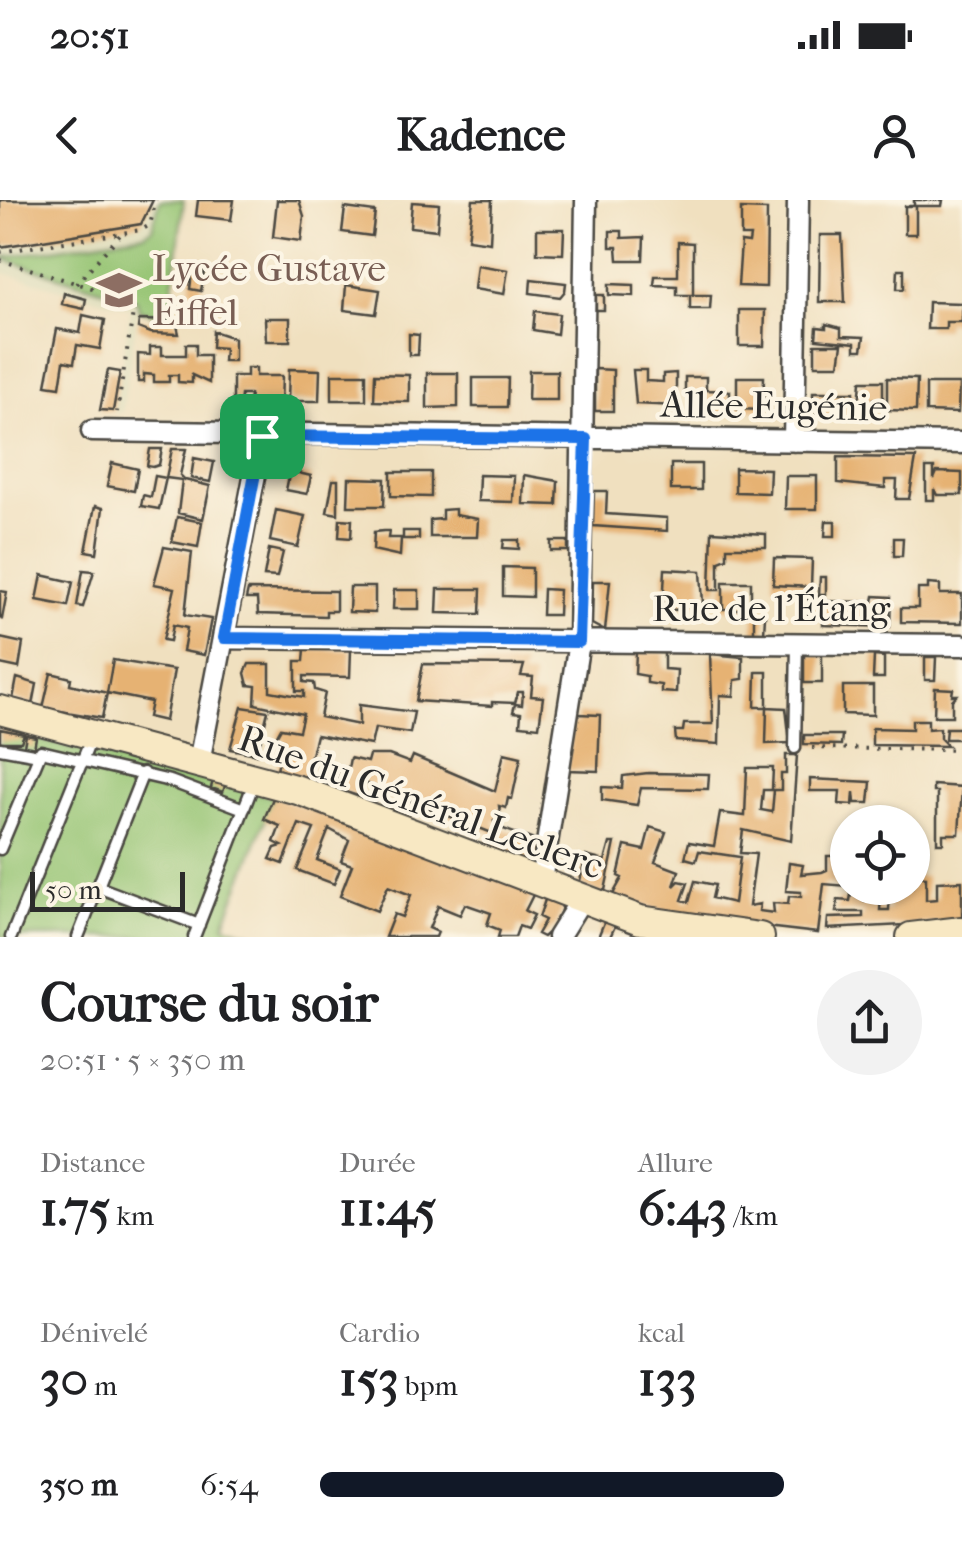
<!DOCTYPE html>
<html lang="fr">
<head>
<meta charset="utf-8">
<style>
	:root { --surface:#fff; --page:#f2f2f2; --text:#202124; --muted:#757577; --accent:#111827 }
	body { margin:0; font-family:"IM FELL French Canon",serif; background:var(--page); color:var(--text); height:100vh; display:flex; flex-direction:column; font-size:38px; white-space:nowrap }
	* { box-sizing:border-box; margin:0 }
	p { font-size:32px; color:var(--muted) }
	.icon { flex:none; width:55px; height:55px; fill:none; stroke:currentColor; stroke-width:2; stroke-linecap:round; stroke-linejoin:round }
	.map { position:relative; height:737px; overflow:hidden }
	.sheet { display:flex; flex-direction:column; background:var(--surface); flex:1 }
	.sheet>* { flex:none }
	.controls { position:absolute; left:830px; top:605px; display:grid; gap:20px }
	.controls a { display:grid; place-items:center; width:100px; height:100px; border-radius:50%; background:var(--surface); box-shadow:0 2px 8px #0004; font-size:50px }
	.scale { position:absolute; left:30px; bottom:25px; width:155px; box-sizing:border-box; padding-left:10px; border:5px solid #2b2b2b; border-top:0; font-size:28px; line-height:35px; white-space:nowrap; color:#2b2b2b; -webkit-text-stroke:8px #fcf5e5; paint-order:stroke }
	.pin { position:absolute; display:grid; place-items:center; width:85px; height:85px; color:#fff; margin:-42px; border-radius:20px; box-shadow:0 5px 15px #0006 }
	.round { display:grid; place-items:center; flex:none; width:105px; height:105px; border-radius:52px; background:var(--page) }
	.head { display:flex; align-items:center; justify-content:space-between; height:170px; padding:0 40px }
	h1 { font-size:55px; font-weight:700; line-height:75px }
	.stats { display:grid; grid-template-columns:repeat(3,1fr); gap:15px; height:170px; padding:10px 40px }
	.stats div { display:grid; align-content:center }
	.stats b { font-size:50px; font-weight:700 }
	.stats small { font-size:28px; font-weight:400 }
	.stats p { font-size:28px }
	ul { padding:0 40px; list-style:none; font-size:32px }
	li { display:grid; grid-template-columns:160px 120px 1fr; align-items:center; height:75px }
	li i { height:25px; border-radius:12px; background:var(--accent) }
	.status { display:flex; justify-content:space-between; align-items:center; height:70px; padding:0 50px; background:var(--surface); direction:ltr }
	.status svg { height:28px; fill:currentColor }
	header { display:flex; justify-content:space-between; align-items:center; height:130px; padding:0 40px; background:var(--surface); font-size:45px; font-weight:700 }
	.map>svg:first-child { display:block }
</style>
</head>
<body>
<div class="status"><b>20:51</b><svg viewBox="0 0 49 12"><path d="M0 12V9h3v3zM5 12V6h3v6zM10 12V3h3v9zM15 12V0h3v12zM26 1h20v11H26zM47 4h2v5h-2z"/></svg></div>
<header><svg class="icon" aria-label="back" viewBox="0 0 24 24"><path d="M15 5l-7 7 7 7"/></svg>Kadence<svg class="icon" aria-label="person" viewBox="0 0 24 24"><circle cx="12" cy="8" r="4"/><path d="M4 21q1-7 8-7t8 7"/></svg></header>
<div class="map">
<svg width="962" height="737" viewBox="0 0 962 737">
	<rect width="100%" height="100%" fill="#fcf5e5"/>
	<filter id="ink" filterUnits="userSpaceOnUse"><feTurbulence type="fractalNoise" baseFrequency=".01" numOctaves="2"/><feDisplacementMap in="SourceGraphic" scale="20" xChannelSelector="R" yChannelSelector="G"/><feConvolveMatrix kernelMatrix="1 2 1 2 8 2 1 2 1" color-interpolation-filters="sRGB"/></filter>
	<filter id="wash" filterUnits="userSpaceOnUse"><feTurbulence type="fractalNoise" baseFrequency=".0048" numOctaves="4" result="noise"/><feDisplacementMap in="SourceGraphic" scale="40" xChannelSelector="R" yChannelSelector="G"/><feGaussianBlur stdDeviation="2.25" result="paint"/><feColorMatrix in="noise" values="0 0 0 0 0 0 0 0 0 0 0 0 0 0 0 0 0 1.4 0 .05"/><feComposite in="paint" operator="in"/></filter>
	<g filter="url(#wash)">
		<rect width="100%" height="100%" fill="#f0e0bf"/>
		<!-- built -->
		<path fill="#dfddbb" d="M0 0H184L169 118 138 110 122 213 114 211 131 108 0 72Z"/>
		<!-- green -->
		<path fill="#97c574" stroke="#617850" stroke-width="2.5" d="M160 0H184L169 118 139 110 137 100 0 58 144 34 152 29Z
			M0 530 274 597 224 725 260 737H0Z"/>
		<g id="blocks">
			<!-- building -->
			<path fill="#e6b273" d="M0 0H153L141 24 0 47Z
				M198 0H234L231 20 196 16Z
				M277 0H299L304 16 301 41 273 37Z
				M473 0H492L490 42 468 39Z
				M914 0H943L942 6H916V34H905V6H914Z
				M412 2 439 4 437 30 410 27Z
				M345 8 375 12 372 36 342 32Z
				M741 9 767 10 766 87 738 86 741 42 749 43 750 36H741Z
				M537 29H564L563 54 537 53Z
				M610 31H622V38L644 37 643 60H618L617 47H610Z
				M820 35H842L845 102H819Z
				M678 42 693 43V95H677V86L654 85 655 76H678Z
				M193 64 205 66 201 91 190 89Z
				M477 65 508 70 504 94 474 89Z
				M898 69H904V89H897Z
				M531 79 566 83 565 91 560 97 530 93Z
				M609 84 634 85V96L609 95Z
				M346 85 380 90 376 114 344 110Z
				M64 93 86 99 84 109 62 104Z
				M596 95H604V110H596Z
				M690 95H711L710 109H690Z
				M928 102 962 103V122H946V129H927Z
				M739 110H765L764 146H739Z
				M535 111 559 114 557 134 533 130Z
				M83 115 105 120 100 149 77 145 74 163 64 161 60 187 46 185 57 129 80 133Z
				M265 118H290V141H266Z
				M139 120 176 121 179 134 151 133 138 128Z
				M826 124 841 128V136L864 137 862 150H855V143L816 139 817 127 826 128Z
				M213 131 234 138V161H223L224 148 212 147Z
				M409 134 419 135 418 155H409Z
				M186 144H196V155H209V183L192 175V183L178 182V175H169V182H154V175L144 174V182H138V154L150 155V147H162V155H186Z
				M815 144H842L839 165H815Z
				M247 168H256V176H282L281 204H249L250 195H241L240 204H233V176H247Z
				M289 169 320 170 319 201H288Z
				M595 169 613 170V211H595Z
				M108 170 120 172 113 211 100 210Z
				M633 170H646V181L663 182V174L676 173V206L636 204Z
				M529 171H557V200H528Z
				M427 173H458V207L427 208Z
				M332 174H366V200H332Z
				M375 174 409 175V202L374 201Z
				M685 177H706V190L730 191V214L699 213 691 204 692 191H685Z
				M737 177H764L763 210 737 209Z
				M473 178H508L507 207H473Z
				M887 178 917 179 916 211 887 210Z
				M861 181H883V199H873V218H858Z
				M926 184H959L958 213 926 212Z
				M813 192H854V215L813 214Z
				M150 249H162L159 265 153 267 147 266Z
				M172 249H186L180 275 185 280 210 286 203 319 178 313 182 280 166 278 159 309 141 306 143 295 151 297 155 276 166 278Z
				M838 257 916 258 909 299H896L897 280H885V288L838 283Z
				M194 258 214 262 210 282 191 278Z
				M112 263 138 269 134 291 107 286Z
				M671 264H701V290H671Z
				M735 268 770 269 769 293 735 292Z
				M926 268H934V279L937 272 962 273V295H937L934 289V300H926Z
				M290 271 311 276 307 294 286 290Z
				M391 272H431V297L391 296Z
				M479 275 514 276 513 302 478 301Z
				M524 275 558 281 557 305 523 304Z
				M786 276H817V309H785Z
				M349 278 385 279 384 306H348Z
				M333 280H338V314L327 312Z
				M594 291H607L606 314 667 318V331L593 326Z
				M95 306 103 308 97 353 86 351Z
				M455 309V315L478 319 477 337H430V320L442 319V310Z
				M276 310 305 316 298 347 270 341Z
				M177 317 202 322 198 347 172 342Z
				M340 319 352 320 351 338 339 337Z
				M826 321H835V336H825Z
				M384 331H389L388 338H401L400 356 373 350 374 332Z
				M403 331H419V339H403Z
				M712 331 766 334V347H727V358L719 361V390H710Z
				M894 338H903L902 356H894Z
				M504 340H519V349L503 348Z
				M551 341H568V351H551Z
				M164 347 192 352 185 415 211 419 204 455 183 451 187 428 173 425 170 441 163 440 175 388 154 384Z
				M269 349 283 352 277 377 264 376Z
				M774 358 812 359 811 387 773 385Z
				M503 367 532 368V397L503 396Z
				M665 369 701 371 703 404 678 402V410L663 409Z
				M83 370 94 371 83 407 77 406Z
				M42 375 73 382 68 406 37 400Z
				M820 377H826V394H819Z
				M593 381H610L605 431 592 424Z
				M723 382H751V409H723Z
				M928 384 940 385V394H962V423L901 422V408H918V389H928Z
				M350 387H375V413L349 412Z
				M438 389H481L480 414 437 413Z
				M543 389 559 390 558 415H542Z
				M248 390 336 391V411H326V416L258 414 257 399H246Z
				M394 390H419V409H393Z
				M0 391 7 392 2 419 0 418Z
				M819 395V417L808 416V398Z
				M874 396 891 397 890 427 823 425V401L873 402Z
				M754 416H765L764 433H754Z
				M0 438 23 443 19 468 0 464Z
				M305 449 351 450 350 477 304 476V482L314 483 315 490 325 493 320 517 359 525V505L414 512 410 533 375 528 371 545 316 535 306 575 315 578V582L277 569 284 540 276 537 281 528 299 531 303 514 255 504 256 486 248 485 245 473 249 464H270V491L304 497V491H296V461H304Z
				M636 452 664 453V469L677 470 676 493 661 492V485L647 483V476L635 474Z
				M710 454 743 457V479L735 480 734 496 720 495 719 544 676 541 675 531H683L684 524H713Z
				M804 455H822V483H804Z
				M874 456 884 457V478H873Z
				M925 457H936L935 480H925Z
				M113 460 174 470 165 521 148 517 151 502 107 493 102 518 43 508 51 473 71 478 70 484 107 493Z
				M423 464 524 465 521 476 533 477 531 496 543 497 539 527 520 525 521 513 513 512 515 504 522 505 523 492H518L515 503 492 502V506L416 501Z
				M756 472H767V507L786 508 790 543 766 544 767 507H755Z
				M17 478 37 484 33 505 13 499Z
				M843 486H873V515L843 514Z
				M935 488 953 489 952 495H957L952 500V516H934Z
				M242 507 268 511 257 554 230 549Z
				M578 514 600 515 598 571 567 570 572 524H577Z
				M912 520H928V529L940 528V538L948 546 872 545V528L912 529Z
				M946 528H962V539H945Z
				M0 529 24 534 21 542H0Z
				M26 535 36 537 34 549 24 546Z
				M804 535H842L841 545 804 544Z
				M504 553 521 557 512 599 508 598 506 608 499 606 501 620 494 621 495 626 540 642 536 667 487 647 492 633 362 582 358 596 327 586 328 582 335 584 338 570 347 574 350 558 367 562 369 555H389L410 563 413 556 495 591Z
				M786 555H797L791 641 743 630 740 653 756 654 749 706 760 704 759 711 774 713 773 703 788 704 789 696 801 697V692L786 691 789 663 803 665 801 674 822 672 827 670V656H836L837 649H842L841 661 848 662V686L824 684 818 733 697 719 611 698 622 678 618 676 625 646 644 650 650 627 666 632 655 662 679 671 674 686 679 681 688 683 682 700 689 702 695 681 715 685 712 698 734 703 740 657 699 651 696 661 685 658 689 642 714 646 720 613 745 616 747 568H773L772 590H763L761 610 772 612 774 590H781V574H786Z
				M648 573 709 574 708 589 641 588 637 605 602 600V587L622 588 623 576Z
				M810 579 871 582 869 603H855L854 592 853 605 839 604 840 591H810Z
				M213 580 226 583 223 592 211 588Z
				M933 585 962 587 959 634H943V643H937V592H933Z
				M274 596 535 691 525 711 534 715 527 729 519 726 515 737H498L500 730 487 725 491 713 465 704 460 715 438 706 429 728 438 732 436 737H385L394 714 402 717 411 695 388 686 377 711 340 696 352 665 341 661 349 640 329 629 317 660 340 669 334 684 297 670 314 629 299 624 283 664 270 659 275 648 282 646 274 642 280 626 264 619Z
				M610 643H615L604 695 579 685 586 656 605 661Z
				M912 676 926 677V700L937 699V682L962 681V722L827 729 828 718 863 717V712H836L838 700 850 701 852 688H865L864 701 881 698 880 710H889L890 688H912Z
				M547 694 564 701 556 725 543 737 537 734 545 720 539 717Z
				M605 720 616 724 610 737H598Z"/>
		</g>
	</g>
	<g filter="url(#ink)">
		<use href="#blocks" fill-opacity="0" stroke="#494641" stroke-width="2.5"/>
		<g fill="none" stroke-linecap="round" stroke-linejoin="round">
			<!-- lane casing -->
			<g stroke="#494641" stroke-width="15">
				<path id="lane" d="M0 548 39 555
					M795 548 797 444
					M0 649 41 551 170 581 244 609
					M98 687 199 725
					M11 737 91 539
					M78 737 143 573
					M194 737 255 580"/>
			</g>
			<!-- street casing -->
			<g stroke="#494641" stroke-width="25">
				<path id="street" d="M92 231 962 243
					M794 241 798 0
					M224 438 962 445
					M199 562 262 236
					M541 681 579 442 586 0
					M558 737 581 700"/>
			</g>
			<!-- secondary casing -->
			<g stroke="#494641" stroke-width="32">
				<path id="secondary" d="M0 510 298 590 640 720 760 737
					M911 737 962 731"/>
			</g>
			<!-- path -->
			<path stroke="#494641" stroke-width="4" stroke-dasharray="2.5 8" stroke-linecap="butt" d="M0 52 141 30 150 25 156 0
				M0 60 135 101 117 212
				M76 84 120 35
				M812 548 962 550"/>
			<!-- lane -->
			<use href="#lane" stroke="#fff" stroke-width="10"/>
			<!-- street -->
			<use href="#street" stroke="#fff" stroke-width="20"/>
			<!-- secondary -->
			<use href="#secondary" stroke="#f8e8c3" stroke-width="28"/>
		</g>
	</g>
	<g fill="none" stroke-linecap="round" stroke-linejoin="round" filter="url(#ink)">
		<!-- route casing -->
		<g stroke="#fff" stroke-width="20">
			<path id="route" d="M262 236 586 239 579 442 224 438Z"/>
		</g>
		<!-- route -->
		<use href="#route" stroke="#1a73e8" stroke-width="12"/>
	</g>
	<!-- icons -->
	<defs>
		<g id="school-bare" transform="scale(3.45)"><path d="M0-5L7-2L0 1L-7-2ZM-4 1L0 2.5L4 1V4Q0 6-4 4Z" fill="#8d6e63" stroke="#fcf5e5" stroke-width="2.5" paint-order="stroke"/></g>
	</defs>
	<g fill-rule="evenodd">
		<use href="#school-bare" x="119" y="90"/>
	</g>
	<g text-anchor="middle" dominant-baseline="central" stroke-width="8" stroke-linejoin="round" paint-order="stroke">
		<!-- education labels -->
		<g font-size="38" fill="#785e54" stroke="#fcf5e5" text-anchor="start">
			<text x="152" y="68">Lycée Gustave<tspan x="152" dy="44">Eiffel</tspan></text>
		</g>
		<!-- street labels -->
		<g font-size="38" fill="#2b2b2b" stroke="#fcf5e5">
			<text transform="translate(774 206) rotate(1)">Allée Eugénie</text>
			<text x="771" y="408">Rue de l'Étang</text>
			<text transform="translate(421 602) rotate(20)">Rue du Général Leclerc</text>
		</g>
	</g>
</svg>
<div class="controls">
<a><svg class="icon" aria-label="locate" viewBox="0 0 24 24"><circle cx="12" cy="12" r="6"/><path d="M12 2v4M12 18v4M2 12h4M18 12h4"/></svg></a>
</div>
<div class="scale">50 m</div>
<div class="pin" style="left:262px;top:236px;background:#1e9e55"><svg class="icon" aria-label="arrive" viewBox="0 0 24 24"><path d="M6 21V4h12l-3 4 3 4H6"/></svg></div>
</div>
<section class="sheet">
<div class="head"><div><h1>Course du soir</h1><p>20:51 · 5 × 350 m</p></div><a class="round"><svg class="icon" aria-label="share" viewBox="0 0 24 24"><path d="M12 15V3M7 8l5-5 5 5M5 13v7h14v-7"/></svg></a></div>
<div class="stats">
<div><p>Distance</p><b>1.75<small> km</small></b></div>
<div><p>Durée</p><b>11:45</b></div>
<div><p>Allure</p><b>6:43<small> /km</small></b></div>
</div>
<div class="stats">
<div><p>Dénivelé</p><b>30<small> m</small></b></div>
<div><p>Cardio</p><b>153<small> bpm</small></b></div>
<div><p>kcal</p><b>133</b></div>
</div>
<ul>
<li><b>350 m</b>6:54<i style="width:77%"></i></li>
</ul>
</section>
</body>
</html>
